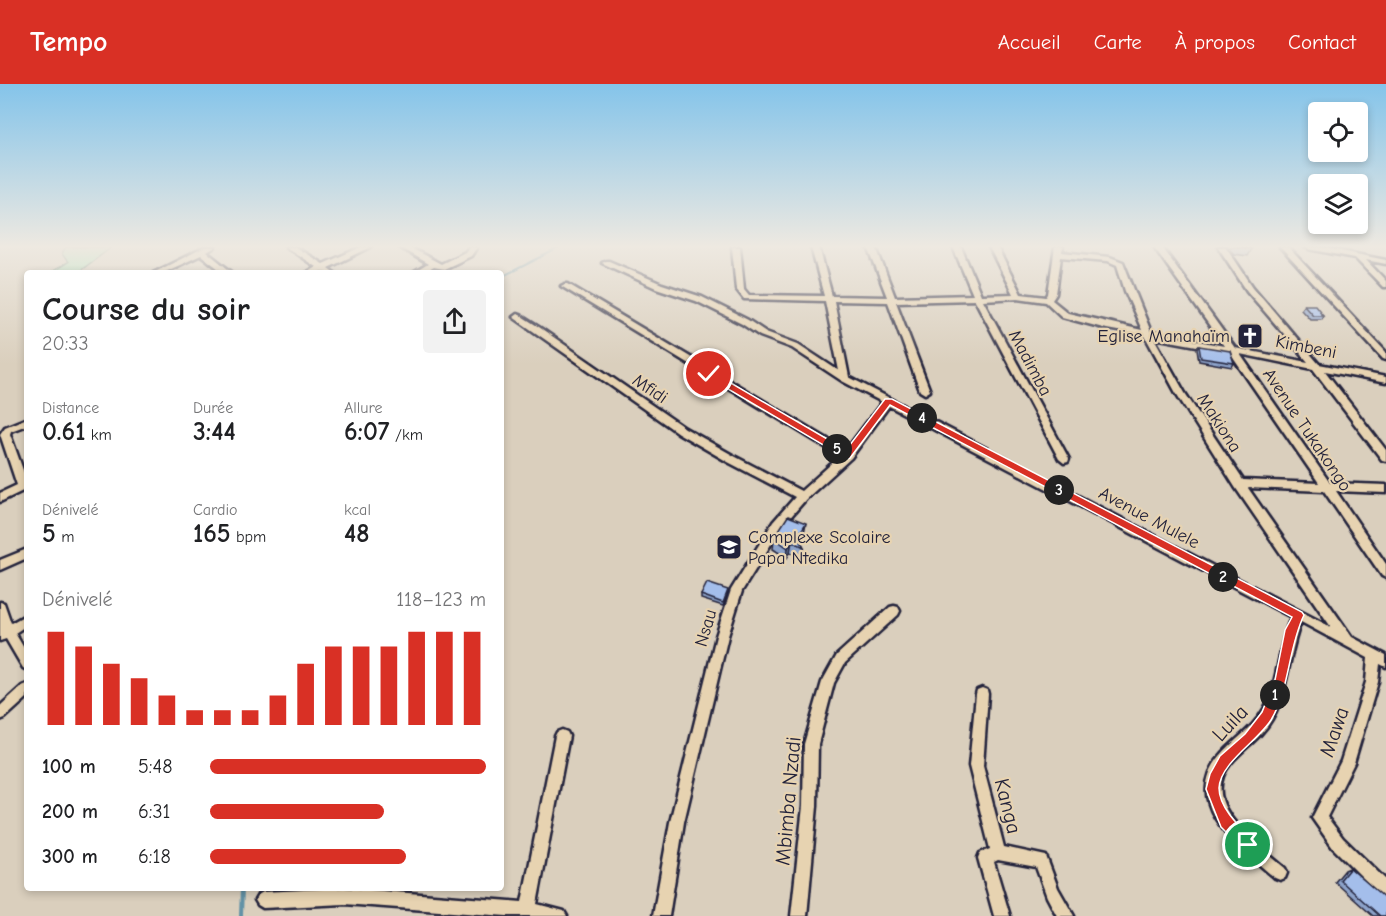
<!DOCTYPE html>
<html lang="fr">
<head>
<meta charset="utf-8">
<style>
	:root { --surface:#fff; --page:#f2f2f2; --text:#202124; --muted:#757577; --accent:#d93025 }
	body { margin:0; font-family:"Comic Neue",sans-serif; background:var(--page); color:var(--text); height:100vh; display:flex; flex-direction:column; font-size:22px; white-space:nowrap }
	* { box-sizing:border-box; margin:0 }
	p { font-size:20px; color:var(--muted) }
	.icon { flex:none; width:33px; height:33px; fill:none; stroke:currentColor; stroke-width:2; stroke-linecap:round; stroke-linejoin:round }
	.map { position:relative; flex:1; overflow:hidden }
	.details { position:absolute; left:24px; top:186px; width:480px; height:621px; display:flex; flex-direction:column; background:var(--surface); border-radius:6px; box-shadow:0 3px 9px #0003 }
	.details>* { flex:none }
	.buttons { position:absolute; left:1308px; top:18px; display:grid; gap:12px }
	.buttons a { display:grid; place-items:center; width:60px; height:60px; border-radius:6px; background:var(--surface); box-shadow:0 3px 9px #0003; font-size:30px }
	.pin { position:absolute; display:grid; place-items:center; width:51px; height:51px; color:#fff; margin:-26px; border:3px solid #fff; border-radius:50%; box-shadow:0 2px 6px #0007 }
	.km { position:absolute; width:30px; height:30px; margin:-15px; border-radius:50%; background:#222; color:#fff; font-size:16px; line-height:30px; text-align:center }
	.round { display:grid; place-items:center; flex:none; width:63px; height:63px; border-radius:6px; background:var(--page) }
	.headline { display:flex; align-items:center; justify-content:space-between; height:102px; padding:0 18px }
	h1 { font-size:33px; font-weight:700; line-height:45px }
	.figures { display:grid; grid-template-columns:repeat(3,1fr); gap:9px; height:102px; padding:6px 18px }
	.figures div { display:grid; align-content:center }
	.figures b { font-size:26px; font-weight:700 }
	.figures small { font-size:16px; font-weight:400 }
	.figures p { font-size:16px }
	.chart { height:168px; padding:12px 18px }
	.chart p { display:flex; justify-content:space-between }
	.chart svg { width:100%; height:108px; margin-top:6px; stroke:var(--accent); stroke-width:6 }
	ul { padding:0 18px; list-style:none; font-size:20px }
	li { display:grid; grid-template-columns:96px 72px 1fr; align-items:center; height:45px }
	li i { height:15px; border-radius:8px; background:var(--accent) }
	header { display:flex; align-items:center; gap:36px; box-sizing:border-box; height:84px; padding:0 30px; background:var(--accent); color:#fff }
	header strong { font-size:28px }
	nav { display:flex; gap:33px; margin-inline-start:auto; font-size:21px }
	.map>svg:first-child { display:block }
</style>
</head>
<body>
<header>
<strong>Tempo</strong>
<nav><a>Accueil</a><a>Carte</a><a>À propos</a><a>Contact</a></nav>
</header>
<div class="map">
<svg width="1386" height="832" viewBox="0 0 1386 832">
	<rect width="100%" height="100%" fill="#dacfbd"/>
	<filter id="ink" filterUnits="userSpaceOnUse"><feTurbulence type="fractalNoise" baseFrequency=".0167" numOctaves="2"/><feDisplacementMap in="SourceGraphic" scale="12" xChannelSelector="R" yChannelSelector="G"/><feConvolveMatrix kernelMatrix="1 2 1 2 8 2 1 2 1" color-interpolation-filters="sRGB"/></filter>
	<g filter="url(#ink)">
		<!-- green -->
		<path fill="#9de7b6" stroke="#608478" stroke-width="1.5" d="M66 163H112L77 189H50L68 178 62 170Z"/>
		<g fill="none" stroke-linecap="round" stroke-linejoin="round">
			<!-- stream-far1 -->
			<path stroke="#6392a6" stroke-width="2" d="M501 193 561 163"/>
			<!-- stream -->
			<path stroke="#6392a6" stroke-width="4" d="M241 832 242 804"/>
			<!-- street casing -->
			<g stroke="#22223b" stroke-width="5">
				<path id="street" d="M205 163H215L207 168 233 189H224L201 171 163 189H153Z
					M286 163H295L323 180 361 163H371L328 184 335 189H326L322 187 316 189H306L316 183Z
					M399 163H409L441 180 465 168 469 163H477L471 172 444 185 434 183 423 189H413L428 180Z
					M732 163H740L744 205 749 211 824 212 811 163H819L832 212 887 213 868 163H876L895 213 973 211 953 163H961L981 211 1013 210 989 163H997L1021 210 1046 213 1048 210 1055 163H1063L1062 168 1110 173 1123 178 1151 248 1224 262 1154 163H1162L1235 264 1308 278 1247 207 1218 163H1226L1253 203 1319 280 1386 293V299L1325 287 1386 366V377L1382 376 1313 285 1240 270 1330 399 1386 401V409L1336 407 1386 480V494L1382 492 1324 407 1248 404 1352 553 1386 571V583L1380 580 1378 598 1354 679 1327 733 1343 754 1386 796V815L1381 812 1333 764 1312 734 1341 677 1366 598 1368 574 1301 538C1288 570 1289 605 1272 635 1262 653 1244 664 1231 679 1196 721 1258 760 1285 784L1287 789 1285 794 1280 796 1275 794C1242 765 1179 722 1220 672 1233 656 1253 645 1264 625 1279 597 1278 563 1291 533L889 322 851 374 806 415 781 444 742 507 728 552 684 738 669 832H653L670 738 716 552 731 506 773 438 795 413 728 378 678 349 513 233 517 230 520 231 539 243 685 344 736 373 801 407 840 372 561 202 565 200H568L846 366 882 318 842 297 792 264 760 252 742 240 696 217 656 204 602 179 606 177H609L662 200 702 213 748 236 766 248 798 260 839 287 825 217 744 215 736 205ZM1061 173 1108 177 1117 181 1125 207 1142 246 1068 229 1052 216 1056 210ZM1018 214 1046 218 1062 233 1107 245 1145 252 1176 309 1235 403 1331 543 849 293 834 217 888 218 920 307 925 310 930 307 896 218 975 216 1059 375 1064 379 1068 378 1069 375 983 216ZM1154 254 1229 268 1319 399 1243 396 1185 309Z
					M1280 163H1288L1386 268V276L1383 275Z
					M1305 163H1321L1386 176V180L1366 176 1386 197V203H1383L1355 174 1309 165Z
					M27 334V341L11 347 10 350 27 397V405L0 418V409L17 401 0 350 5 343Z
					M27 465V474L0 486V476Z
					M0 518 4 519 11 539 27 530V541L15 549 27 569V586L23 584 6 555 0 557Z
					M894 522 898 523 900 527 898 531 845 579 834 599 818 660 817 722 807 832H791L803 722 804 660 822 598 837 571 890 523Z
					M27 600V614L5 634 0 636V622L22 602Z
					M982 604 987 606 988 610 983 682 1004 763 1046 772 1058 804 1074 832H1057L1047 813 1036 783 998 776 994 778 1010 832H994L978 774 980 769 990 765 969 682 976 610 977 606Z
					M562 646 567 648 569 652 537 820 564 827 567 832H507L344 820 263 824 258 821 255 816 258 811 263 808 344 804 522 818 555 652 557 648Z"/>
			</g>
			<!-- street -->
			<use href="#street" fill="#e7d3b1" fill-rule="evenodd"/>
		</g>
		<!-- wall -->
		<path fill="#8da3ca" stroke="#22223b" stroke-width="1.5" d="M1227 163H1250L1251 165 1247 172 1234 170Z
			M1304 221 1323 231 1321 235H1310L1301 225Z
			M1199 262 1234 279 1232 283 1199 277 1197 265Z
			M804 449 800 455 804 463 802 473 790 468 787 474 773 465 774 454Z
			M728 509 723 522 701 515V511Z
			M1350 784 1386 832H1373L1335 798 1345 786Z"/>
		<!-- shaded-wall -->
		<path fill="#7385a4" stroke="#22223b" stroke-width="1.5" d="M806 439 804 449 797 460 798 452Z
			M792 457 790 468 787 474 788 464Z"/>
		<!-- building -->
		<path fill="#a4beeb" stroke="#22223b" stroke-width="1.5" d="M1237 163H1250L1251 165 1238 163Z
			M1304 221H1315L1323 231H1313Z
			M1199 262 1230 267 1234 279 1201 274Z
			M788 432 806 439 798 452 804 463 792 457 788 464 774 454Z
			M707 499 728 506 723 519 701 511Z
			M1350 784 1386 815V832H1380L1340 796Z"/>
	</g>
	<!-- sky -->
	<linearGradient id="sky" x2="0" y2="1"><stop stop-color="#84c4ea"/><stop offset="0.58" stop-color="#eee9e1"/><stop offset="1" stop-color="#eee9e1" stop-opacity="0"/></linearGradient>
	<rect width="1386" height="280" fill="url(#sky)"/>
	<!-- route -->
	<path fill="#d93025" stroke="#fff" stroke-width="1.5" d="M706 288H712L846 366 885 315H892L1302 528 1304 531C1288 564 1290 604 1271 636 1258 657 1220 679 1219 704 1219 724 1240 743 1253 756L1255 761 1253 766 1248 768 1244 766 1221 743 1206 705 1210 690 1220 672 1245 650 1262 628 1275 596 1285 546 1292 533 890 321 850 374 847 375 706 292Z"/>
	<!-- icons -->
	<defs>
		<g id="church-square" transform="scale(1.35)"><rect x="-9" y="-9" width="18" height="18" rx="4" fill="#22223b" stroke="#e7d3b1"/><path d="M-1.2-6h2.4v3.5h3.3v2.4h-3.3V6h-2.4V-.1h-3.3v-2.4h3.3Z" fill="#fff"/></g>
		<g id="school-square" transform="scale(1.35)"><rect x="-9" y="-9" width="18" height="18" rx="4" fill="#22223b" stroke="#e7d3b1"/><path d="M0-5L7-2L0 1L-7-2ZM-4 1L0 2.5L4 1V4Q0 6-4 4Z" fill="#fff"/></g>
	</defs>
	<g fill-rule="evenodd">
		<use href="#church-square" x="1250" y="252"/>
		<use href="#school-square" x="729" y="463"/>
	</g>
	<g text-anchor="middle" dominant-baseline="central" stroke-width="4.5" stroke-linejoin="round" paint-order="stroke">
		<!-- poi labels -->
		<g font-size="18" fill="#22223b" stroke="#e7d3b1" text-anchor="end">
			<text x="1230" y="252">Eglise Manahaïm</text>
			<text x="748" y="453" text-anchor="start">Complexe Scolaire<tspan x="748" dy="21">Papa Ntedika</tspan></text>
		</g>
		<!-- street labels -->
		<g font-size="18" fill="#22223b" stroke="#e7d3b1">
			<text transform="translate(1306 263) rotate(11)">Kimbeni</text>
			<text transform="translate(1030 279) rotate(62)">Madimba</text>
			<text transform="translate(650 305) rotate(34)">Mfidi</text>
			<text transform="translate(1219 339) rotate(57)">Makiona</text>
			<text transform="translate(1307 346) rotate(56)">Avenue Tukakongo</text>
			<text transform="translate(1149 434) rotate(28)">Avenue Mulele</text>
			<text transform="translate(706 544) rotate(-74)">Nsau</text>
		</g>
		<!-- near-street labels -->
		<g font-size="21" fill="#22223b" stroke="#e7d3b1">
			<text transform="translate(1230 639) rotate(-47)">Luila</text>
			<text transform="translate(1334 648) rotate(-71)">Mawa</text>
			<text transform="translate(788 717) rotate(-85)">Mbimba Nzadi</text>
			<text transform="translate(1008 722) rotate(76)">Kanga</text>
		</g>
	</g>
</svg>
<div class="buttons">
<a><svg class="icon" aria-label="locate" viewBox="0 0 24 24"><circle cx="12" cy="12" r="6"/><path d="M12 2v4M12 18v4M2 12h4M18 12h4"/></svg></a>
<a><svg class="icon" aria-label="layers" viewBox="0 0 24 24"><path d="M12 4l9 5-9 5-9-5zM3 14l9 5 9-5"/></svg></a>
</div>
<div class="pin" style="left:1248px;top:761px;background:#1e9e55"><svg class="icon" aria-label="arrive" viewBox="0 0 24 24"><path d="M6 21V4h12l-3 4 3 4H6"/></svg></div>
<div class="pin" style="left:709px;top:290px;background:#d93025"><svg class="icon" aria-label="check" viewBox="0 0 24 24"><path d="M5 12l5 5 9-10"/></svg></div>
<b class="km" style="left:1275px;top:611px">1</b>
<b class="km" style="left:1223px;top:493px">2</b>
<b class="km" style="left:1059px;top:406px">3</b>
<b class="km" style="left:922px;top:334px">4</b>
<b class="km" style="left:837px;top:365px">5</b>
<section class="details">
<div class="headline"><div><h1>Course du soir</h1><p>20:33</p></div><a class="round"><svg class="icon" aria-label="share" viewBox="0 0 24 24"><path d="M12 15V3M7 8l5-5 5 5M5 13v7h14v-7"/></svg></a></div>
<div class="figures">
<div><p>Distance</p><b>0.61<small> km</small></b></div>
<div><p>Durée</p><b>3:44</b></div>
<div><p>Allure</p><b>6:07<small> /km</small></b></div>
</div>
<div class="figures">
<div><p>Dénivelé</p><b>5<small> m</small></b></div>
<div><p>Cardio</p><b>165<small> bpm</small></b></div>
<div><p>kcal</p><b>48</b></div>
</div>
<div class="chart"><p><span>Dénivelé</span>118–123 m</p>
<svg viewBox="0 0 160 44" preserveAspectRatio="none"><path d="M5 44V6M15 44V12M25 44V19M35 44V25M45 44V32M55 44V38M65 44V38M75 44V38M85 44V32M95 44V19M105 44V12M115 44V12M125 44V12M135 44V6M145 44V6M155 44V6"/></svg>
</div>
<ul>
<li><b>100 m</b>5:48<i style="width:100%"></i></li>
<li><b>200 m</b>6:31<i style="width:63%"></i></li>
<li><b>300 m</b>6:18<i style="width:71%"></i></li>
</ul>
</section>
</div>
</body>
</html>
